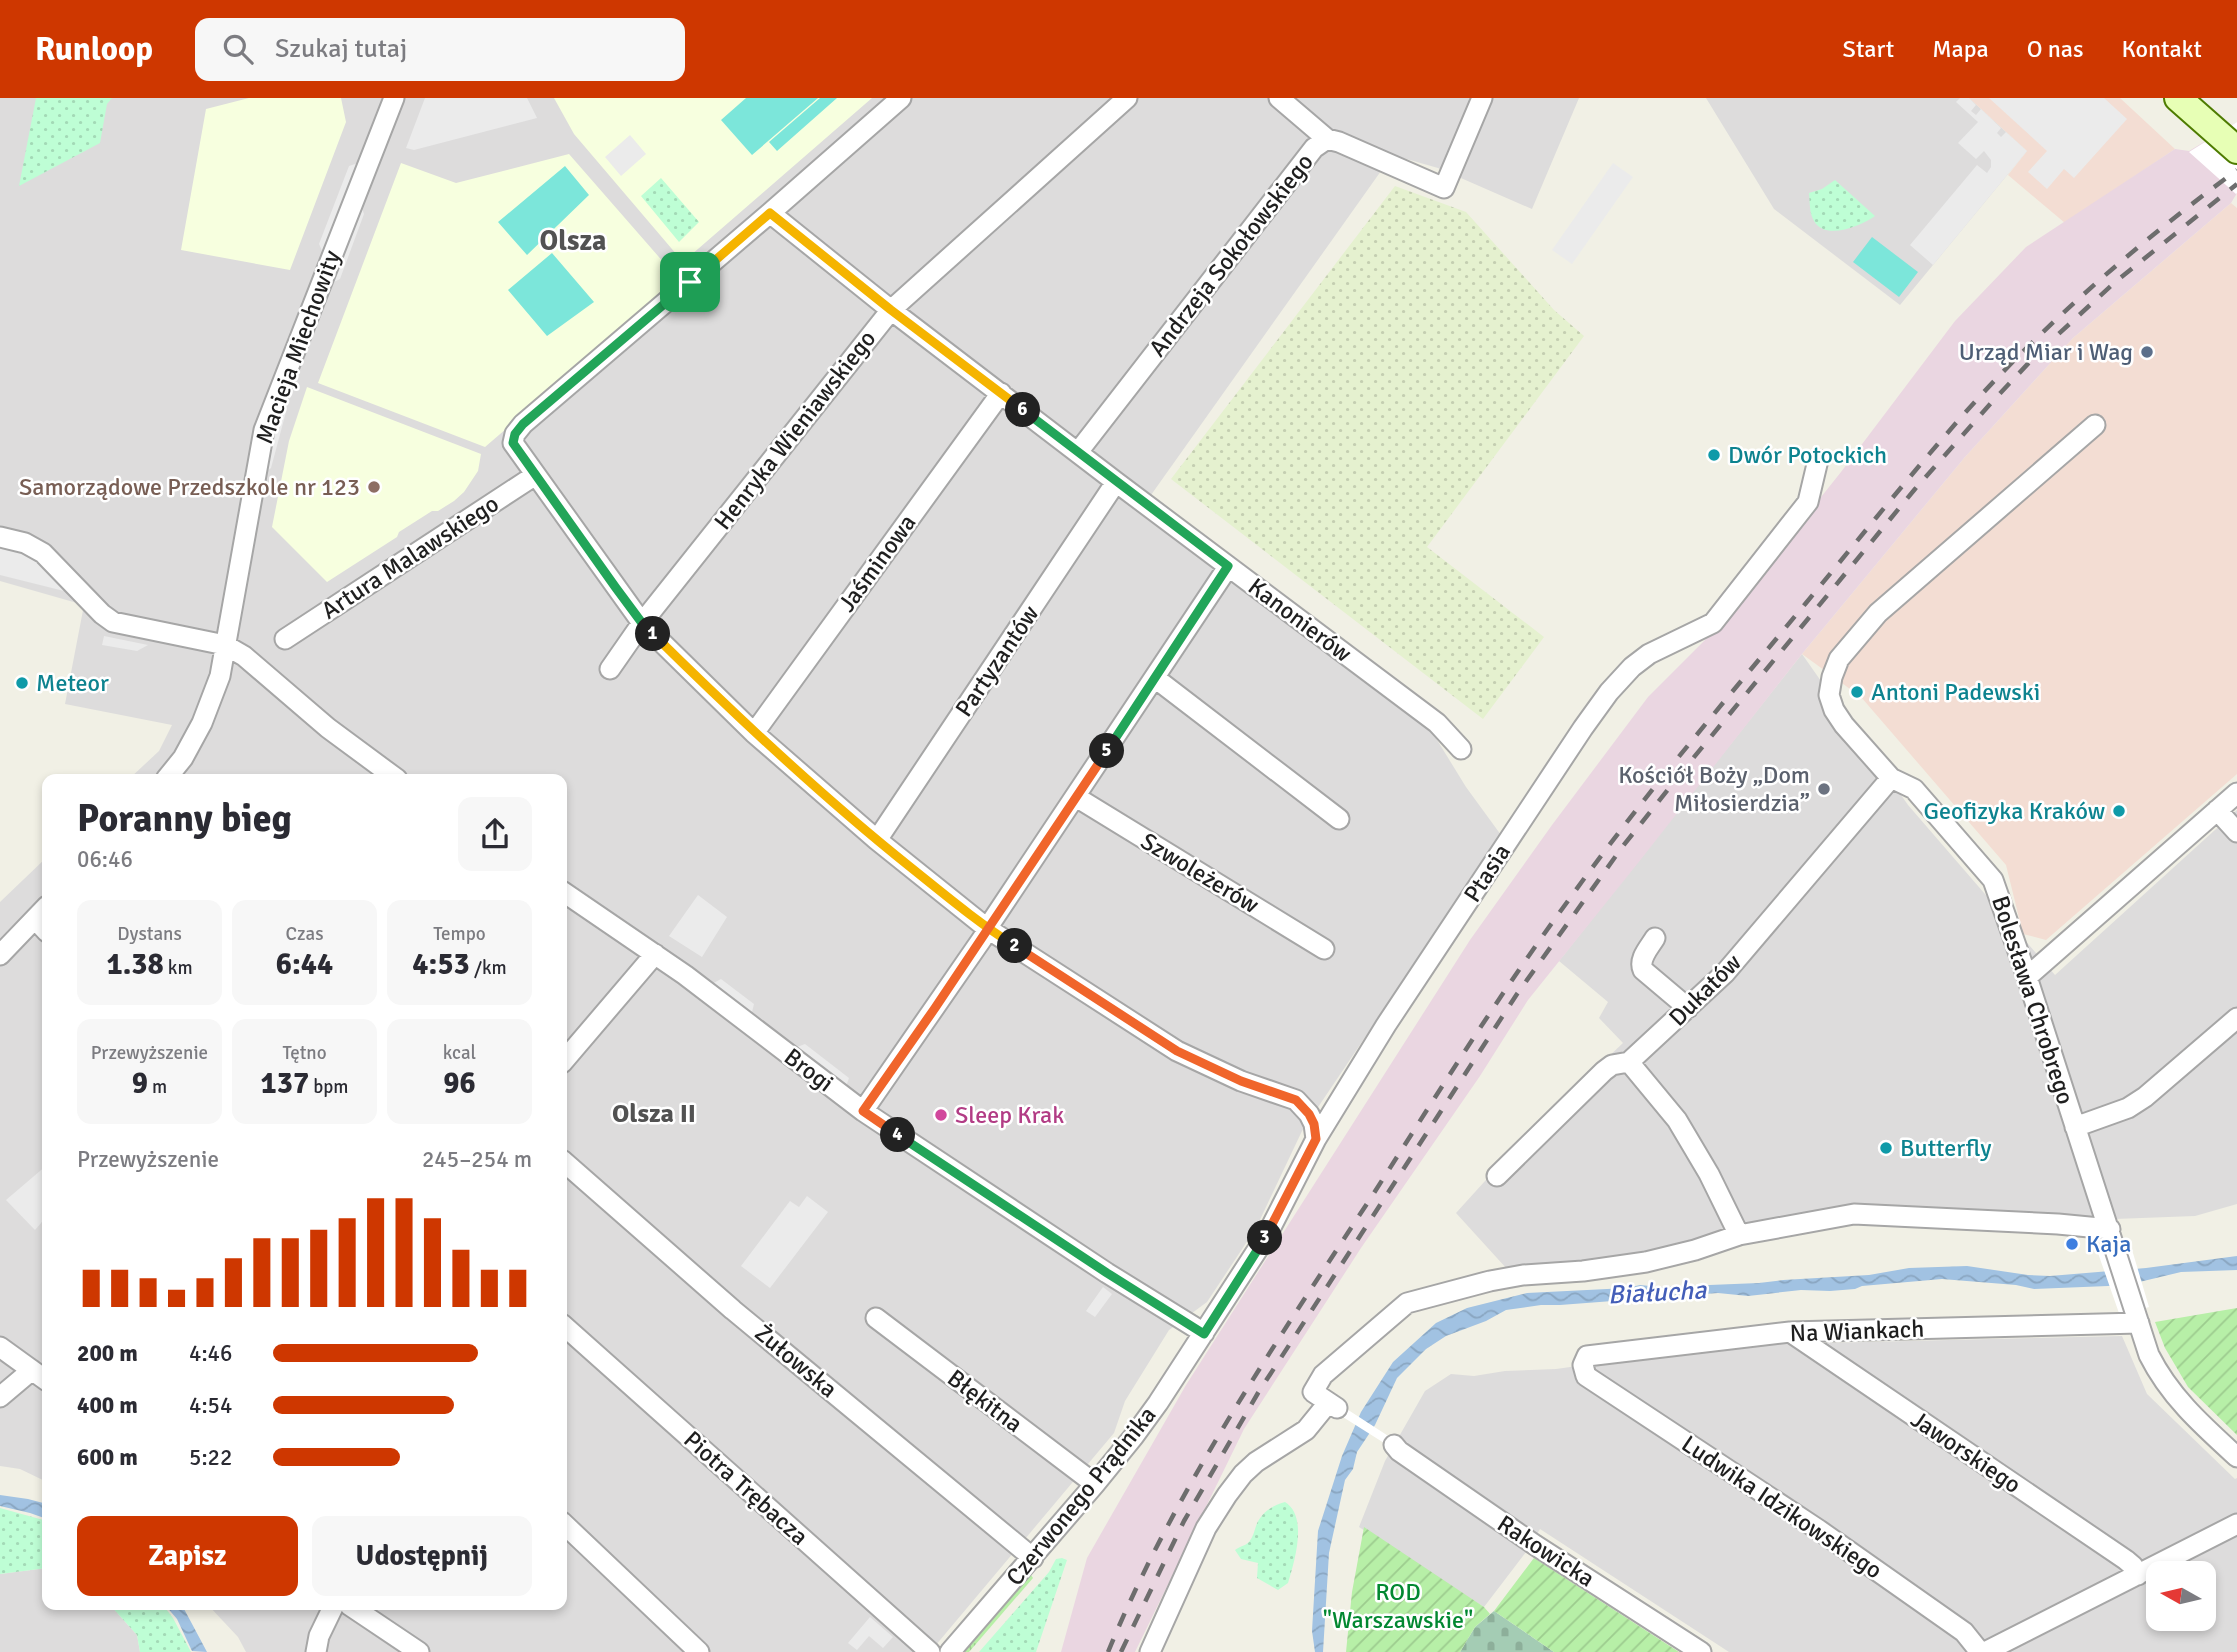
<!DOCTYPE html>
<html lang="pl">
<head>
<meta charset="utf-8">
<style>
	:root { --surface:#fff; --page:#f7f7f7; --text:#2b2b33; --muted:#7c7c81; --accent:#ce3700 }
	body { margin:0; font-family:Signika,sans-serif; background:var(--page); color:var(--text); height:100vh; display:flex; flex-direction:column; font-size:26px; white-space:nowrap }
	* { box-sizing:border-box; margin:0 }
	p { font-size:23px; color:var(--muted) }
	.icon { flex:none; width:38px; height:38px; fill:none; stroke:currentColor; stroke-width:2; stroke-linecap:round; stroke-linejoin:round }
	.map { position:relative; flex:1; overflow:hidden }
	.sheet { position:absolute; left:42px; top:676px; width:525px; height:836px; display:flex; flex-direction:column; background:var(--surface); border-radius:14px; box-shadow:0 4px 10px #0003 }
	.sheet>* { flex:none }
	.needle { width:46px; rotate:278deg }
	.controls { position:absolute; left:2146px; top:1463px; display:grid; gap:14px }
	.controls a { display:grid; place-items:center; width:70px; height:70px; border-radius:14px; background:var(--surface); box-shadow:0 4px 10px #0003; font-size:35px }
	.pin { position:absolute; display:grid; place-items:center; width:60px; height:60px; color:#fff; margin:-30px; border-radius:14px; box-shadow:0 4px 10px #0006 }
	.km { position:absolute; width:35px; height:35px; margin:-18px; border-radius:50%; background:#222; color:#fff; font-size:19px; line-height:35px; text-align:center }
	.round { display:grid; place-items:center; flex:none; width:74px; height:74px; border-radius:14px; background:var(--page) }
	.head { display:flex; align-items:center; justify-content:space-between; height:119px; padding:0 35px }
	h1 { font-size:38px; font-weight:800; line-height:52px }
	.stats { display:grid; grid-template-columns:repeat(3,1fr); gap:10px; height:119px; padding:7px 35px }
	.stats div { display:grid; align-content:center; border-radius:14px; background:var(--page); text-align:center }
	.stats b { font-size:30px; font-weight:800 }
	.stats small { font-size:19px; font-weight:400 }
	.stats p { font-size:19px }
	.chart { height:196px; padding:14px 35px }
	.chart p { display:flex; justify-content:space-between }
	.chart svg { width:100%; height:126px; margin-top:7px; stroke:var(--accent); stroke-width:6 }
	.action { display:flex; gap:14px; margin-top:auto; padding:14px 35px }
	.action a { flex:1; height:80px; border-radius:14px; background:var(--accent); color:#fff; font-size:28px; font-weight:800; line-height:80px; text-align:center }
	.action a+a { background:var(--page); color:var(--text) }
	ul { padding:0 35px; list-style:none; font-size:23px }
	li { display:grid; grid-template-columns:112px 84px 1fr; align-items:center; height:52px }
	li i { height:18px; border-radius:9px; background:var(--accent) }
	header { display:flex; align-items:center; gap:42px; box-sizing:border-box; height:98px; padding:0 35px; background:var(--accent); color:#fff }
	header strong { font-size:33px }
	nav { display:flex; gap:38px; margin-inline-start:auto; font-size:24px }
	.search { width:490px; height:63px; background:var(--page); display:flex; align-items:center; gap:18px; box-sizing:border-box; padding:0 24px; border-radius:14px; color:var(--muted); font-size:26px }
	.map>svg:first-child { display:block }
</style>
</head>
<body>
<header>
<strong>Runloop</strong>
<div class="search"><svg class="icon" aria-label="search" viewBox="0 0 24 24"><circle cx="10" cy="10" r="6"/><path d="M15 15l6 6"/></svg>Szukaj tutaj</div>
<nav><a>Start</a><a>Mapa</a><a>O nas</a><a>Kontakt</a></nav>
</header>
<div class="map">
<svg width="2237" height="1554" viewBox="0 0 2237 1554">
	<defs>
		<pattern id="farmland-dots" width="8" height="8" patternUnits="userSpaceOnUse" patternTransform="scale(1.75)"><rect width="8" height="8" fill="#e5f1cf"/><path d="M2 2h.1M6 6h.1" fill="none" stroke="#c4ceb1" stroke-width="1.8" stroke-linecap="round"/></pattern>
		<pattern id="grass-tufts" width="24" height="20" patternUnits="userSpaceOnUse" patternTransform="scale(1.75)"><rect width="24" height="20" fill="#b7efa7"/><path d="M3 7l-1-3M5 7V3M7 7l1-3M15 17l-1-3M17 17v-4M19 17l1-3" fill="none" stroke="#9dcc8f"/></pattern>
		<pattern id="cemetery-stones" width="16" height="16" patternUnits="userSpaceOnUse" patternTransform="scale(1.75)"><rect width="16" height="16" fill="#a4ccb4"/><path d="M2 7V4a2 2 0 0 1 4 0v3zM10 15v-3a2 2 0 0 1 4 0v3z" fill="#8daf9a"/></pattern>
		<pattern id="park-dots" width="8" height="8" patternUnits="userSpaceOnUse" patternTransform="scale(1.75)"><rect width="8" height="8" fill="#befed5"/><path d="M2 2h.1M6 6h.1" fill="none" stroke="#a3d9b6" stroke-width="1.8" stroke-linecap="round"/></pattern>
		<pattern id="garden-furrows" width="10" height="10" patternUnits="userSpaceOnUse" patternTransform="scale(1.75)"><rect width="10" height="10" fill="#b7efa7"/><path d="M-1 1l2-2M0 10L10 0M9 11l2-2" fill="none" stroke="#9dcc8f"/></pattern>
		<pattern id="water-waves" width="16" height="10" patternUnits="userSpaceOnUse" patternTransform="scale(1.75)"><rect width="16" height="10" fill="#a1c2e2"/><path d="M0 5q4-4 8 0t8 0" fill="none" stroke="#8aa6c1"/></pattern>
	</defs>
	<rect width="100%" height="100%" fill="#f1f0e5"/>
	<!-- residential -->
	<path fill="#dddcdc" fill-rule="evenodd" d="M0 0H1579L1532 111 1438 70 1389 56 1381 73 1151 397 1135 400 1212 470 1341 562 1426 624 1466 689 1501 737 1302 1033 1256 1130 1207 1204 1169 1232 1125 1303 1114 1335 930 1554H246L238 1539 208 1507H562V681H129L159 653 172 627 65 606 84 507 0 483Z
		M1706 0H1969L2027 53 1900 207 1774 111Z
		M1802 556 1908 707 2055 877 2237 712V1106L2195 1118 2061 1123 1855 1116 1584 1173 1507 1171 1456 1115 1532 1031 1623 945 1599 920 1608 904 1559 863Z
		M47 759V1384L20 1371 0 1368V804Z
		M2122 1238 2147 1296 2235 1381 2237 1380V1554H1729L1540 1431 1526 1454 1484 1509 1359 1429 1385 1363 1425 1293 1451 1276 1474 1278 1505 1273 1556 1271 1606 1264 1780 1246ZM2158 1475H2203V1521H2158Z
		M47 1470V1507H110L137 1537 140 1554H0V1476Z"/>
	<!-- commercial -->
	<path fill="#f3ddd3" d="M1969 0H2120L2175 51 2065 125 2008 77 2027 53Z
		M2231 105 2237 110V676L2046 842 2023 836 2006 767 1861 599 1802 556 1965 359 2073 240Z"/>
	<!-- industrial -->
	<path fill="#ead6e1" d="M2237 24V95L2231 105 2073 240 1965 359 1802 556 1638 765 1528 902 1480 978 1361 1150 1244 1331 1135 1554H1061L1087 1460 1186 1287 1470 842 1552 727 1648 599 1714 533 1841 374 1955 223 2026 149 2175 51 2189 53Z"/>
	<!-- education -->
	<path fill="#f7ffdf" d="M249 0H341L346 24 290 172 181 152 206 11Z
		M554 0H872L683 164 574 36Z
		M569 56 679 182 485 349 318 285 401 65 456 85Z
		M307 289 481 356 478 373 464 394 454 403 438 413H432L399 434 397 439 327 484 272 429 289 343Z"/>
	<!-- farmland -->
	<path fill="url(#farmland-dots)" d="M1395 88 1466 114 1554 212 1584 238 1427 449 1544 539 1483 621 1171 381Z"/>
	<!-- grass -->
	<path fill="url(#grass-tufts)" d="M1031 1477 1033 1480 969 1554H963Z"/>
	<!-- cemetery -->
	<path fill="url(#cemetery-stones)" d="M1494 1513 1554 1554H1460L1475 1529Z"/>
	<!-- park -->
	<path fill="url(#park-dots)" d="M36 0H112L107 6 100 45 19 88Z
		M661 80 699 124 679 144 641 98Z
		M1835 82 1875 118C1861 128 1825 143 1814 123 1809 115 1810 104 1809 95L1822 91Z
		M1285 1404C1308 1418 1295 1462 1288 1485L1278 1492 1257 1480 1258 1465 1241 1461 1235 1452C1240 1448 1245 1448 1249 1444 1253 1439 1254 1434 1256 1428 1261 1415 1271 1408 1285 1404Z
		M0 1410 47 1423V1470L0 1476Z
		M1062 1460 1067 1462 1036 1554H979L1049 1474 1056 1461Z
		M110 1507H163L173 1520 191 1554H140L137 1537Z"/>
	<!-- garden -->
	<path fill="url(#garden-furrows)" d="M2237 1210V1337L2188 1289 2165 1250 2155 1224Z
		M1364 1429 1484 1509 1490 1516 1475 1529 1460 1554H1346L1352 1494Z
		M1534 1460 1679 1554H1554L1494 1513Z"/>
	<!-- pitch -->
	<path fill="#7ce6da" d="M746 0H818L752 57 721 22Z
		M820 0H837L777 53 769 44Z
		M565 68 589 97 527 157 498 124Z
		M1872 139 1918 174 1899 199 1853 164Z
		M552 155 594 204 547 238 508 192Z"/>
	<!-- parking -->
	<path fill="#ebebeb" d="M425 0H527L537 20 414 52 406 50Z
		M1960 0H1969L1976 7 1971 13 1976 17 1981 11 2001 30 1997 35 2001 39 2006 34 2027 53 1933 167 1910 147 1977 67 1987 75 1991 69V62L1984 53 1976 61 1958 45 1978 24 1956 4Z
		M1989 0H2104L2127 21 2074 80 2064 71 2047 91 2028 74 2047 53Z
		M630 37 646 56 621 78 605 59Z
		M358 65 323 155 319 146 349 68Z
		M1613 65 1633 79 1572 166 1552 152Z
		M360 104 364 116 340 181 328 187Z
		M282 307 286 314 271 370 265 375 271 341Z
		M0 443 25 449 71 487 64 493 0 477Z
		M104 538 148 547 137 553 102 547Z
		M698 797 727 819 702 859 669 838Z
		M721 881 754 906 751 918 710 887Z
		M805 946 849 980 845 991 792 951Z
		M47 1067V1118L35 1132 6 1102Z
		M807 1098 828 1114 770 1190 741 1168 790 1103 799 1109Z
		M1103 1189 1112 1196 1095 1219 1086 1213Z
		M870 1519 893 1539 883 1550 869 1538 857 1552 848 1545Z"/>
	<!-- water -->
	<path fill="url(#water-waves)" d="M2237 1158V1172L2181 1174 2131 1186 2108 1188 2034 1191 2016 1187 1942 1181 1862 1188 1855 1191 1830 1193 1801 1192 1748 1198 1718 1195 1560 1207H1541L1506 1212 1486 1223 1446 1238 1426 1251 1397 1280 1375 1327 1357 1354 1353 1371 1345 1382 1329 1455 1323 1554H1315L1312 1533 1318 1433 1342 1358 1361 1314 1393 1264 1436 1225 1467 1210 1527 1195 1627 1190 1640 1187 1660 1189 1759 1185 1783 1182 1869 1177 1909 1170 1967 1168 2028 1177 2050 1178 2146 1170Z
		M0 1397 28 1401 47 1406V1421L30 1415 0 1408Z
		M165 1507H180L183 1509 207 1554 192 1553 177 1521Z"/>
	<!-- pier -->
	<path fill="#fff" d="M2237 24V95L2236 96 2189 54Z
		M2130 1145 2149 1209 2120 1218 2098 1155Z
		M1339 1306 1396 1343 1392 1350 1335 1314Z"/>
	<g fill="none" stroke-linecap="round" stroke-linejoin="round">
		<!-- street casing -->
		<g stroke="#a6a6a6" stroke-width="23">
			<path id="street" d="M901 0 770 115 523 326 515 336 513 345 642 525 754 635 877 742 988 831 1177 953 1241 983 1296 1002 1309 1016 1314 1026 1316 1041
				M1279 0 1327 41
				M770 115 891 212 1116 384 1437 625 1461 651
				M2095 327 1878 515 1839 561 1832 579 1829 597 1834 612 1844 627 1891 680 1914 691 1993 782 2027 879 2149 1257C2170 1299 2203 1328 2237 1359
				M1078 354 1314 50 1327 41 1339 44 1444 90 1482 0
				M0 439 25 445 43 455 102 516 113 524 225 547 244 558 328 630 397 681
				M285 541 534 378
				M610 571 642 525 891 212 1127 0
				M1155 580 1339 721
				M754 635 1001 295
				M166 681 183 660 202 625 220 578 264 332 394 0
				M1076 699 1324 851
				M2217 712 2237 734
				M877 742 1116 384
				M562 793 685 877 863 1013 1107 1175 1204 1235
				M35 821 47 834
				M1655 840C1649 850 1638 861 1643 872L1688 910
				M0 857 47 808
				M2027 879 2237 695
				M1629 964 1677 1022 1709 1076 1739 1137
				M562 965 655 856
				M863 1013 982 841 992 823 1228 469
				M2075 1029 2128 1010 2145 999 2237 920
				M562 1062 733 1212 1033 1460
				M1497 1078 1604 973 1612 967 1629 964 1725 875 1891 680
				M876 1220 1095 1386
				M562 1226 930 1554
				M1790 1234 2126 1462 2133 1468 2138 1477
				M0 1249 47 1283
				M0 1299 32 1272
				M1337 1310 1313 1294 1323 1277 1407 1205 1490 1183 1523 1177 1583 1173 1646 1164 1695 1152 1739 1137 1854 1116 2058 1126 2110 1131
				M1394 1347 1399 1353 1535 1447 1701 1554
				M562 1424 699 1554
				M349 1507 419 1554
				M316 1554 319 1538 334 1507
				M950 1554 1095 1386 1134 1338 1158 1305 1267 1137 1316 1041 1386 927 1583 630 1609 594 1632 569 1649 556 1713 525 1808 404 1818 362
				M1150 1554 1206 1430 1227 1397 1243 1376 1256 1364 1306 1332 1328 1305
				M1980 1554 1964 1534 1819 1432 1586 1278 1583 1267 1587 1258 1790 1234 2139 1225
				M1985 1554 2237 1426"/>
		</g>
		<!-- secondary casing -->
		<g stroke="#4e7c00" stroke-width="30">
			<path id="secondary" d="M2178 0 2237 52"/>
		</g>
		<!-- street -->
		<use href="#street" stroke="#fff" stroke-width="19"/>
		<!-- secondary -->
		<use href="#secondary" stroke="#e7ffb5" stroke-width="26"/>
		<!-- rail -->
		<path stroke="#6d6d6d" stroke-width="4.5" stroke-dasharray="14 14" stroke-linecap="butt" d="M1108 1554C1175 1391 1276 1245 1372 1098 1435 1000 1496 901 1565 807 1640 702 1724 604 1806 505 1864 435 1921 363 1982 296 2059 213 2146 139 2237 72
			M1121 1554 1184 1423 1258 1295 1517 896 1623 748 1690 664 1915 391 1991 305 2039 254 2114 185 2237 86"/>
	</g>
	<g fill="none" stroke-linecap="round" stroke-linejoin="round">
		<!-- split-1 casing -->
		<g stroke="#fff" stroke-width="14">
			<path id="split-1" d="M653 536 642 525 616 490 513 345 515 336 523 326 690 184"/>
		</g>
		<!-- split-2 casing -->
		<g stroke="#fff" stroke-width="14">
			<path id="split-2" d="M653 536C735 617 819 696 909 768 944 796 977 824 1015 848"/>
		</g>
		<!-- split-3 casing -->
		<g stroke="#fff" stroke-width="14">
			<path id="split-3" d="M1015 848 1177 953 1241 983 1296 1002 1309 1016 1314 1026 1316 1041 1265 1140"/>
		</g>
		<!-- split-4 casing -->
		<g stroke="#fff" stroke-width="14">
			<path id="split-4" d="M898 1037 1107 1175 1204 1236 1265 1140"/>
		</g>
		<!-- split-5 casing -->
		<g stroke="#fff" stroke-width="14">
			<path id="split-5" d="M898 1037 863 1013 935 910 1107 653"/>
		</g>
		<!-- split-6 casing -->
		<g stroke="#fff" stroke-width="14">
			<path id="split-6" d="M1023 312 1228 468 1107 653"/>
		</g>
		<!-- split-7 casing -->
		<g stroke="#fff" stroke-width="14">
			<path id="split-7" d="M690 184 770 115 891 212 1023 312"/>
		</g>
		<!-- split-1 -->
		<use href="#split-1" stroke="#22a559" stroke-width="9"/>
		<!-- split-2 -->
		<use href="#split-2" stroke="#f5b400" stroke-width="9"/>
		<!-- split-3 -->
		<use href="#split-3" stroke="#f0652b" stroke-width="9"/>
		<!-- split-4 -->
		<use href="#split-4" stroke="#22a559" stroke-width="9"/>
		<!-- split-5 -->
		<use href="#split-5" stroke="#f0652b" stroke-width="9"/>
		<!-- split-6 -->
		<use href="#split-6" stroke="#22a559" stroke-width="9"/>
		<!-- split-7 -->
		<use href="#split-7" stroke="#f5b400" stroke-width="9"/>
	</g>
	<!-- markers -->
	<circle fill="#5c6f8a" stroke="#fff" stroke-width="2.5" cx="2147" cy="254" r="7"/>
	<g fill="#0f9aa8" stroke="#fff" stroke-width="2.5">
		<circle cx="1714" cy="357" r="7"/>
		<circle cx="22" cy="585" r="7"/>
		<circle cx="1857" cy="594" r="7"/>
		<circle cx="2119" cy="713" r="7"/>
		<circle cx="1886" cy="1050" r="7"/>
	</g>
	<circle fill="#8d6e63" stroke="#fff" stroke-width="2.5" cx="374" cy="389" r="7"/>
	<circle fill="#6b7280" stroke="#fff" stroke-width="2.5" cx="1824" cy="691" r="7"/>
	<circle fill="#d1479c" stroke="#fff" stroke-width="2.5" cx="941" cy="1017" r="7"/>
	<circle fill="#3f7fe0" stroke="#fff" stroke-width="2.5" cx="2072" cy="1146" r="7"/>
	<g text-anchor="middle" dominant-baseline="central" stroke-width="5" stroke-linejoin="round" paint-order="stroke">
		<!-- street labels -->
		<g font-size="24" fill="#1f1f1f" stroke="#fff">
			<text transform="translate(1231 157) rotate(-52)">Andrzeja Sokołowskiego</text>
			<text transform="translate(298 249) rotate(-70)">Macieja Miechowity</text>
			<text transform="translate(795 332) rotate(-52)">Henryka Wieniawskiego</text>
			<text transform="translate(410 459) rotate(-33)">Artura Malawskiego</text>
			<text transform="translate(877 465) rotate(-54)">Jaśminowa</text>
			<text transform="translate(1300 522) rotate(37)">Kanonierów</text>
			<text transform="translate(997 563) rotate(-56)">Partyzantów</text>
			<text transform="translate(1200 775) rotate(31)">Szwoleżerów</text>
			<text transform="translate(1487 775) rotate(-57)">Ptasia</text>
			<text transform="translate(1705 892) rotate(-45)">Dukatów</text>
			<text transform="translate(2033 902) rotate(72)">Bolesława Chrobrego</text>
			<text transform="translate(809 972) rotate(37)">Brogi</text>
			<text transform="translate(1857 1233) rotate(-2)">Na Wiankach</text>
			<text transform="translate(796 1263) rotate(40)">Żułowska</text>
			<text transform="translate(985 1303) rotate(37)">Błękitna</text>
			<text transform="translate(1966 1354) rotate(34)">Jaworskiego</text>
			<text transform="translate(746 1390) rotate(42)">Piotra Trębacza</text>
			<text transform="translate(1081 1398) rotate(-51)">Czerwonego Prądnika</text>
			<text transform="translate(1782 1409) rotate(34)">Ludwika Idzikowskiego</text>
			<text transform="translate(1546 1453) rotate(33)">Rakowicka</text>
		</g>
		<!-- service labels -->
		<g font-size="24" fill="#4e5e75" stroke="#fff" text-anchor="end">
			<text x="2133" y="254">Urząd Miar i Wag</text>
		</g>
		<!-- culture labels -->
		<g font-size="24" fill="#0d838f" stroke="#fff" text-anchor="start">
			<text x="1728" y="357">Dwór Potockich</text>
			<text x="36" y="585">Meteor</text>
			<text x="1871" y="594">Antoni Padewski</text>
			<text x="2105" y="713" text-anchor="end">Geofizyka Kraków</text>
			<text x="1900" y="1050">Butterfly</text>
		</g>
		<!-- education labels -->
		<g font-size="24" fill="#785e54" stroke="#fff" text-anchor="end">
			<text x="360" y="389">Samorządowe Przedszkole nr 123</text>
		</g>
		<!-- worship labels -->
		<g font-size="24" fill="#5b616d" stroke="#fff" text-anchor="end">
			<text x="1810" y="677">Kościół Boży „Dom<tspan x="1810" dy="28">Miłosierdzia”</tspan></text>
		</g>
		<!-- hotel labels -->
		<g font-size="24" fill="#b23c85" stroke="#fff" text-anchor="start">
			<text x="955" y="1017">Sleep Krak</text>
		</g>
		<!-- shop labels -->
		<g font-size="24" fill="#366cbe" stroke="#fff" text-anchor="start">
			<text x="2086" y="1146">Kaja</text>
		</g>
		<!-- park labels -->
		<g font-size="24" fill="#028831" stroke="#fff">
			<text x="1398" y="1494">ROD<tspan x="1398" dy="28">"Warszawskie"</tspan></text>
		</g>
		<!-- neighbourhood labels -->
		<g font-size="26" font-weight="bold" fill="#525252" stroke="#fff">
			<text x="654" y="1016">Olsza II</text>
		</g>
		<!-- water labels -->
		<g font-size="26" font-style="italic" fill="#435eb8" stroke="#fff">
			<text transform="translate(1657 1195) rotate(-3)">Białucha</text>
		</g>
		<!-- quarter labels -->
		<g font-size="28" font-weight="bold" fill="#525252" stroke="#fff">
			<text x="573" y="143">Olsza</text>
		</g>
	</g>
</svg>
<div class="controls">
<a><svg class="needle" viewBox="-14 -14 28 28"><path d="M0-13l5 13h-10z" fill="#e53935"/><path d="M0 13l5-13h-10z" fill="#7c7c81"/></svg></a>
</div>
<div class="pin" style="left:690px;top:184px;background:#1e9e55"><svg class="icon" aria-label="arrive" viewBox="0 0 24 24"><path d="M6 21V4h12l-3 4 3 4H6"/></svg></div>
<b class="km" style="left:653px;top:536px">1</b>
<b class="km" style="left:1015px;top:848px">2</b>
<b class="km" style="left:1265px;top:1140px">3</b>
<b class="km" style="left:898px;top:1037px">4</b>
<b class="km" style="left:1107px;top:653px">5</b>
<b class="km" style="left:1023px;top:312px">6</b>
<section class="sheet">
<div class="head"><div><h1>Poranny bieg</h1><p>06:46</p></div><a class="round"><svg class="icon" aria-label="share" viewBox="0 0 24 24"><path d="M12 15V3M7 8l5-5 5 5M5 13v7h14v-7"/></svg></a></div>
<div class="stats">
<div><p>Dystans</p><b>1.38<small> km</small></b></div>
<div><p>Czas</p><b>6:44</b></div>
<div><p>Tempo</p><b>4:53<small> /km</small></b></div>
</div>
<div class="stats">
<div><p>Przewyższenie</p><b>9<small> m</small></b></div>
<div><p>Tętno</p><b>137<small> bpm</small></b></div>
<div><p>kcal</p><b>96</b></div>
</div>
<div class="chart"><p><span>Przewyższenie</span>245–254 m</p>
<svg viewBox="0 0 160 44" preserveAspectRatio="none"><path d="M5 44V31M15 44V31M25 44V34M35 44V38M45 44V34M55 44V27M65 44V20M75 44V20M85 44V17M95 44V13M105 44V6M115 44V6M125 44V13M135 44V24M145 44V31M155 44V31"/></svg>
</div>
<ul>
<li><b>200 m</b>4:46<i style="width:79%"></i></li>
<li><b>400 m</b>4:54<i style="width:70%"></i></li>
<li><b>600 m</b>5:22<i style="width:49%"></i></li>
</ul>
<div class="action"><a>Zapisz</a><a>Udostępnij</a></div>
</section>
</div>
</body>
</html>
